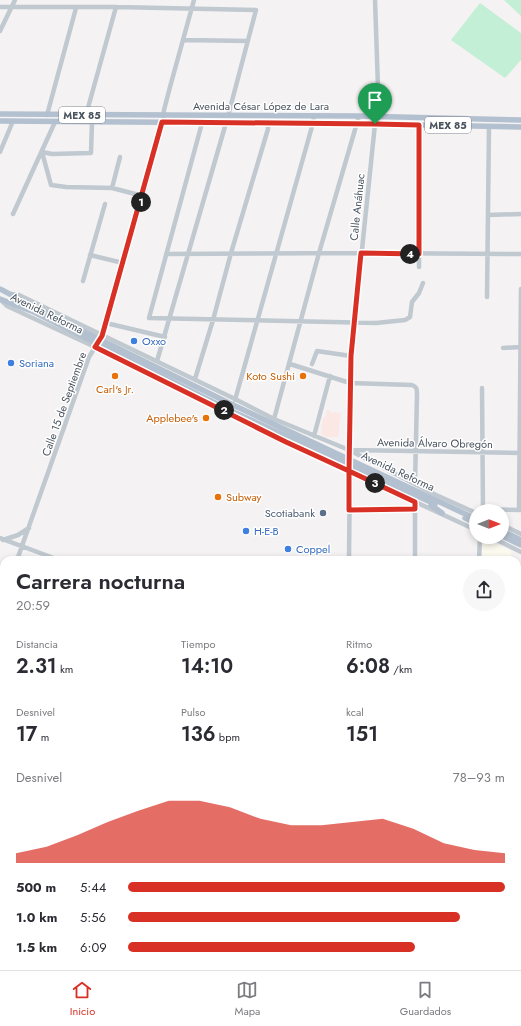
<!DOCTYPE html>
<html lang="es">
<head>
<meta charset="utf-8">
<style>
	:root { --surface:#fff; --page:#f7f7f7; --text:#2b2b33; --muted:#7c7c81; --line:#e1e1e2; --accent:#d93025 }
	body { margin:0; font-family:Jost,sans-serif; background:var(--page); color:var(--text); height:100vh; display:flex; flex-direction:column; font-size:15px; white-space:nowrap }
	* { box-sizing:border-box; margin:0 }
	p { font-size:13px; color:var(--muted) }
	.icon { flex:none; width:22px; height:22px; fill:none; stroke:currentColor; stroke-width:2; stroke-linecap:round; stroke-linejoin:round }
	.map { position:relative; flex:1; overflow:hidden }
	.panel { position:absolute; left:0px; top:556px; width:521px; height:414px; display:flex; flex-direction:column; background:var(--surface); border-radius:12px 12px 0 0; box-shadow:0 2px 6px #0003 }
	.panel>* { flex:none }
	.needle { width:26px; rotate:90deg }
	.controls { position:absolute; left:469px; top:504px; display:grid; gap:8px }
	.controls a { display:grid; place-items:center; width:40px; height:40px; border-radius:50%; background:var(--surface); box-shadow:0 2px 6px #0003; font-size:20px }
	.pin { position:absolute; display:grid; place-items:center; width:34px; height:34px; color:#fff; margin:-41px -17px; border-radius:50% 50% 50% 0; rotate:-45deg; box-shadow:0 0 4px #0007 }
	.pin .icon { rotate:45deg }
	.km { position:absolute; width:20px; height:20px; margin:-10px; border-radius:50%; background:#222; color:#fff; font-size:11px; line-height:20px; text-align:center }
	.round { display:grid; place-items:center; flex:none; width:42px; height:42px; border-radius:21px; background:var(--page) }
	.overview { display:flex; align-items:center; justify-content:space-between; height:68px; padding:0 16px }
	h1 { font-size:22px; font-weight:600; line-height:30px }
	.stats { display:grid; grid-template-columns:repeat(3,1fr); gap:6px; height:68px; padding:4px 16px }
	.stats div { display:grid; align-content:center }
	.stats b { font-size:20px; font-weight:600 }
	.stats small { font-size:11px; font-weight:400 }
	.stats p { font-size:11px }
	.chart { height:112px; padding:8px 16px }
	.chart p { display:flex; justify-content:space-between }
	.chart svg { width:100%; height:72px; margin-top:4px; fill:var(--accent); opacity:.7 }
	ul { padding:0 16px; list-style:none; font-size:13px }
	li { display:grid; grid-template-columns:64px 48px 1fr; align-items:center; height:30px }
	li i { height:10px; border-radius:5px; background:var(--accent) }
	.dock { display:flex; justify-content:space-around; align-items:center; height:56px; border-top:1px solid var(--line); background:var(--surface); font-size:11px; color:var(--muted) }
	.dock a { display:grid; justify-items:center; gap:2px }
	.dock .on { color:var(--accent) }
	.map>svg:first-child { display:block }
</style>
</head>
<body>
<div class="map">
<svg width="521" height="970" viewBox="0 0 521 970">
	<rect width="100%" height="100%" fill="#f4f2f2"/>
	<!-- commercial -->
	<path fill="#fcf9ee" d="M482 537 511 551V560H482Z"/>
	<!-- medical -->
	<path fill="#fbe8e5" d="M327 410H330V412L341 413 338 437H325L321 434 323 418 326 416Z"/>
	<!-- green -->
	<path fill="#c3efd6" d="M505 0H521V16L504 0Z
		M480 3 521 33V60L505 78 451 40Z
		M4 620V652L0 651V631Z"/>
	<g fill="none" stroke-linecap="round" stroke-linejoin="round">
		<!-- minor -->
		<path stroke="#c0c8d0" stroke-width="4.5" d="M0 7H116L256 10 228 116
			M0 31 15 0
			M183 40 248 41
			M47 115 76 8
			M86 115 116 7
			M202 123 149 318 376 323 405 320 410 317 412 302 419 293 423 283
			M0 152 13 121
			M42 152 51 185 66 187 112 188 143 196
			M42 152 52 154 91 153 92 122
			M112 188 120 157
			M13 214 55 122
			M488 215 521 214
			M166 254 361 253 521 254
			M90 255 123 263
			M419 267V125
			M83 281 105 204
			M11 294 19 295 235 399 274 419 349 450 436 495 476 513
			M487 297 489 126
			M1 300 7 306 95 347 208 402
			M106 323 165 337
			M503 348 521 347
			M157 361 226 123
			M290 364 350 383 412 385C417 387 417 389 417 394L415 484
			M312 364 317 351 351 356
			M195 379 213 320 231 253 268 129V123
			M482 388 483 511
			M235 400 313 123 314 116
			M229 413 286 442 476 530
			M274 419 319 253 359 116
			M314 436 330 376
			M351 450 521 453
			M415 506V560
			M482 509 521 510
			M349 510 415 509
			M519 510 521 289
			M502 525 521 534
			M491 537 521 552
			M0 538 59 560
			M3 540 18 535 29 528
			M17 560 89 357 102 336 106 323 143 196 163 122 164 110 170 87 194 0
			M349 560 351 356 375 124 379 117 375 0
			M479 560 480 537
			M517 574H521
			M0 607 4 596
			M517 637H521
			M517 696H521
			M0 711 4 713
			M517 755H521
			M0 772 4 774
			M517 811H521
			M0 820 4 809
			M0 833 4 835
			M517 870H521
			M0 896 4 897
			M517 928H521
			M0 960 4 961
			M17 966 30 970
			M74 970 75 966
			M120 970V966
			M140 970H288
			M303 970 304 966
			M349 970V966
			M412 970V966
			M477 970V966"/>
		<!-- major -->
		<path stroke="#b3c0cf" stroke-width="5.5" d="M0 114 359 116 521 120
			M0 121 375 124 521 127
			M0 289 36 308 233 405 476 519
			M0 299 34 312 231 411 435 504
			M431 505 442 513
			M465 518 476 523
			M502 531 521 540
			M502 536 521 545"/>
	</g>
	<g fill="none" stroke-linecap="round" stroke-linejoin="round">
		<!-- route casing -->
		<g stroke="#fff" stroke-width="8">
			<path id="route" d="M375 124 162 122 102 336 95 347 286 442 349 471V510L415 509V502L349 471 351 356 361 253 419 254V125L375 124"/>
		</g>
		<!-- route -->
		<use href="#route" stroke="#d93025" stroke-width="5"/>
	</g>
	<!-- markers -->
	<g fill="#3f7fe0" stroke="#fff" stroke-width="1.5">
		<circle cx="134" cy="341" r="4"/>
		<circle cx="11" cy="363" r="4"/>
		<circle cx="246" cy="531" r="4"/>
		<circle cx="288" cy="549" r="4"/>
	</g>
	<g fill="#e8710a" stroke="#fff" stroke-width="1.5">
		<circle cx="115" cy="376" r="4"/>
		<circle cx="303" cy="376" r="4"/>
		<circle cx="206" cy="418" r="4"/>
		<circle cx="218" cy="497" r="4"/>
	</g>
	<circle fill="#5c6f8a" stroke="#fff" stroke-width="1.5" cx="323" cy="513" r="4"/>
	<g text-anchor="middle" dominant-baseline="central" stroke-width="3" stroke-linejoin="round" paint-order="stroke">
		<!-- shield labels -->
		<g fill="#fff" stroke="#80878f" stroke-width="1">
			<rect x="59" y="107" width="46" height="16" rx="3"/>
			<rect x="425" y="117" width="46" height="16" rx="3"/>
		</g>
		<g font-size="10" font-weight="bold" fill="#4a545f">
			<text x="82" y="115">MEX 85</text>
			<text x="448" y="125">MEX 85</text>
		</g>
		<!-- street labels -->
		<g font-size="11" fill="#4a545f" stroke="#fff">
			<text x="261" y="106">Avenida César López de Lara</text>
			<text transform="translate(357 207) rotate(-84)">Calle Anáhuac</text>
			<text transform="translate(47 313) rotate(26)">Avenida Reforma</text>
			<text transform="translate(64 404) rotate(-70)">Calle 15 de Septiembre</text>
			<text transform="translate(435 443) rotate(1)">Avenida Álvaro Obregón</text>
			<text transform="translate(398 471) rotate(25)">Avenida Reforma</text>
		</g>
		<!-- shop labels -->
		<g font-size="11" fill="#366cbe" stroke="#fff" text-anchor="start">
			<text x="142" y="341">Oxxo</text>
			<text x="19" y="363">Soriana</text>
			<text x="254" y="531">H-E-B</text>
			<text x="296" y="549">Coppel</text>
		</g>
		<!-- food labels -->
		<g font-size="11" fill="#c56008" stroke="#fff" text-anchor="end">
			<text x="295" y="376">Koto Sushi</text>
			<text x="115" y="389" text-anchor="middle">Carl's Jr.</text>
			<text x="198" y="418">Applebee's</text>
			<text x="226" y="497" text-anchor="start">Subway</text>
		</g>
		<!-- service labels -->
		<g font-size="11" fill="#4e5e75" stroke="#fff" text-anchor="end">
			<text x="315" y="513">Scotiabank</text>
		</g>
	</g>
</svg>
<div class="controls">
<a><svg class="needle" viewBox="-14 -14 28 28"><path d="M0-13l5 13h-10z" fill="#e53935"/><path d="M0 13l5-13h-10z" fill="#7c7c81"/></svg></a>
</div>
<div class="pin" style="left:375px;top:124px;background:#1e9e55"><svg class="icon" aria-label="arrive" viewBox="0 0 24 24"><path d="M6 21V4h12l-3 4 3 4H6"/></svg></div>
<b class="km" style="left:141px;top:202px">1</b>
<b class="km" style="left:224px;top:410px">2</b>
<b class="km" style="left:375px;top:483px">3</b>
<b class="km" style="left:410px;top:254px">4</b>
<section class="panel">
<div class="overview"><div><h1>Carrera nocturna</h1><p>20:59</p></div><a class="round"><svg class="icon" aria-label="share" viewBox="0 0 24 24"><path d="M12 15V3M7 8l5-5 5 5M5 13v7h14v-7"/></svg></a></div>
<div class="stats">
<div><p>Distancia</p><b>2.31<small> km</small></b></div>
<div><p>Tiempo</p><b>14:10</b></div>
<div><p>Ritmo</p><b>6:08<small> /km</small></b></div>
</div>
<div class="stats">
<div><p>Desnivel</p><b>17<small> m</small></b></div>
<div><p>Pulso</p><b>136<small> bpm</small></b></div>
<div><p>kcal</p><b>151</b></div>
</div>
<div class="chart"><p><span>Desnivel</span>78–93 m</p>
<svg viewBox="0 0 160 44" preserveAspectRatio="none"><path d="M0 44V38L10 34L20 27L30 19L40 12L50 6L60 6L70 10L80 17L90 21L100 21L110 19L120 17L130 23L140 32L150 36L160 38V44z"/></svg>
</div>
<ul>
<li><b>500 m</b>5:44<i style="width:100%"></i></li>
<li><b>1.0 km</b>5:56<i style="width:88%"></i></li>
<li><b>1.5 km</b>6:09<i style="width:76%"></i></li>
</ul>
</section>
</div>
<nav class="dock">
<a class="on"><svg class="icon" aria-label="home" viewBox="0 0 24 24"><path d="M3 11l9-7 9 7M6 9v11h12V9"/></svg>Inicio</a>
<a><svg class="icon" aria-label="map" viewBox="0 0 24 24"><path d="M3 6l6-2 6 2 6-2v14l-6 2-6-2-6 2zM9 4v14M15 6v14"/></svg>Mapa</a>
<a><svg class="icon" aria-label="saved" viewBox="0 0 24 24"><path d="M7 4h10v16l-5-4-5 4z"/></svg>Guardados</a>
</nav>
</body>
</html>
